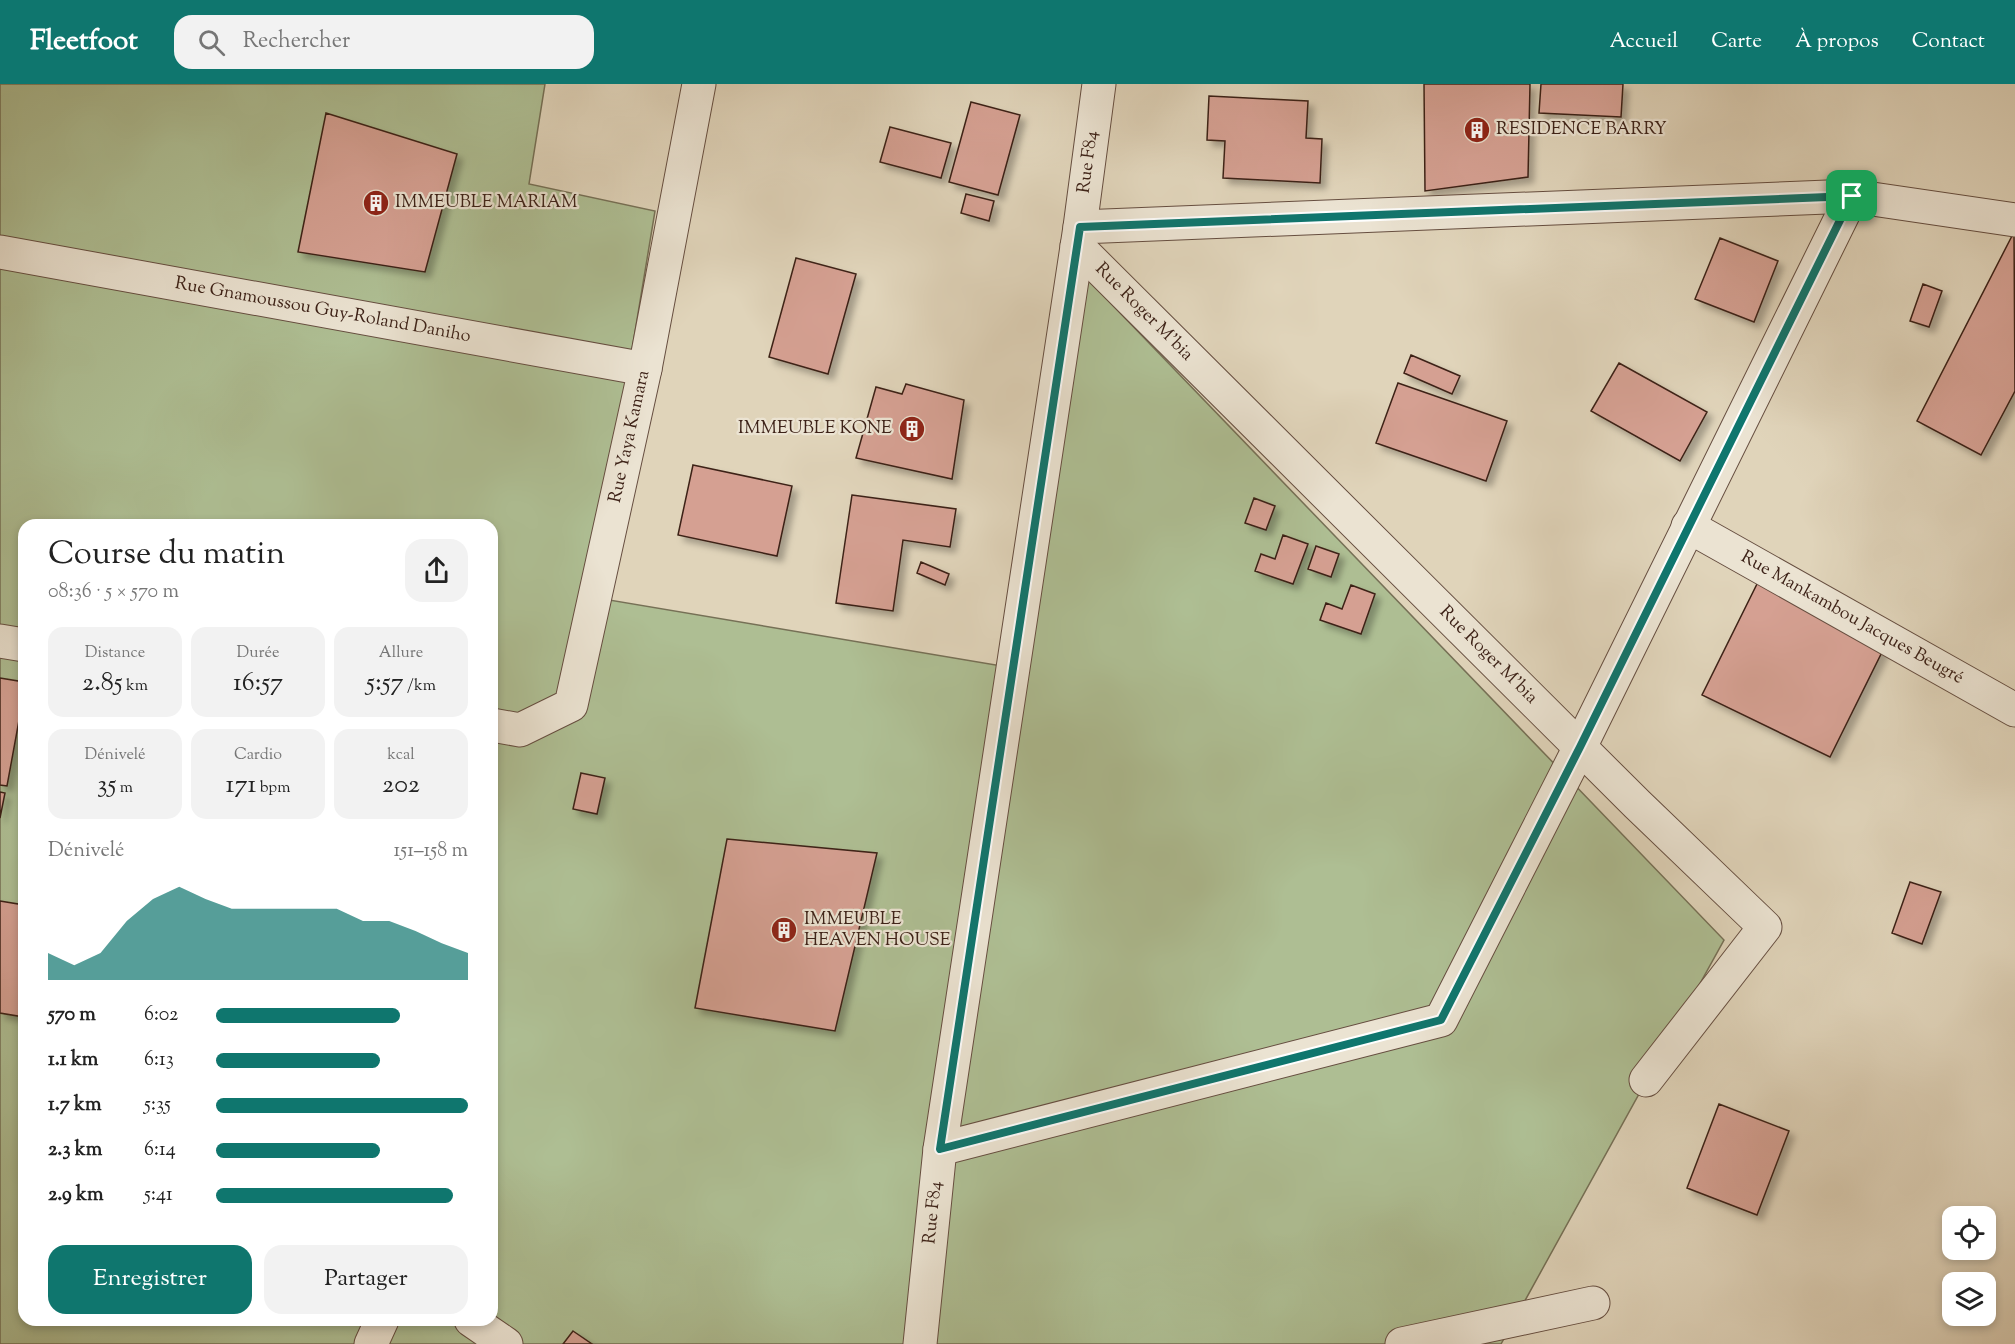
<!DOCTYPE html>
<html lang="fr">
<head>
<meta charset="utf-8">
<style>
	:root { --surface:#fff; --page:#f2f2f2; --text:#222; --muted:#767676; --accent:#0f766e }
	body { margin:0; font-family:"Sorts Mill Goudy",serif; background:var(--page); color:var(--text); height:100vh; display:flex; flex-direction:column; font-size:22px; white-space:nowrap }
	* { box-sizing:border-box; margin:0 }
	p { font-size:20px; color:var(--muted) }
	.icon { flex:none; width:33px; height:33px; fill:none; stroke:currentColor; stroke-width:2; stroke-linecap:round; stroke-linejoin:round }
	.map { position:relative; flex:1; overflow:hidden }
	.details { position:absolute; left:18px; top:435px; width:480px; height:807px; display:flex; flex-direction:column; background:var(--surface); border-radius:18px; box-shadow:0 3px 9px #0003 }
	.details>* { flex:none }
	.tools { position:absolute; left:1942px; top:1122px; display:grid; gap:12px }
	.tools a { display:grid; place-items:center; width:54px; height:54px; border-radius:12px; background:var(--surface); box-shadow:0 3px 9px #0003; font-size:30px }
	.pin { position:absolute; display:grid; place-items:center; width:51px; height:51px; color:#fff; margin:-26px; border-radius:12px; box-shadow:0 3px 9px #0006 }
	.round { display:grid; place-items:center; flex:none; width:63px; height:63px; border-radius:18px; background:var(--page) }
	.headline { display:flex; align-items:center; justify-content:space-between; height:102px; padding:0 30px }
	h1 { font-size:33px; font-weight:600; line-height:45px }
	.metrics { display:grid; grid-template-columns:repeat(3,1fr); gap:9px; height:102px; padding:6px 30px }
	.metrics div { display:grid; align-content:center; border-radius:15px; background:var(--page); text-align:center }
	.metrics b { font-size:26px; font-weight:600 }
	.metrics small { font-size:16px; font-weight:400 }
	.metrics p { font-size:16px }
	.chart { height:168px; padding:12px 30px }
	.chart p { display:flex; justify-content:space-between }
	.chart svg { width:100%; height:108px; margin-top:6px; fill:var(--accent); opacity:.7 }
	.cta { display:flex; gap:12px; margin-top:auto; padding:12px 30px }
	.cta a { flex:1; height:69px; border-radius:18px; background:var(--accent); color:#fff; font-size:24px; font-weight:600; line-height:69px; text-align:center }
	.cta a+a { background:var(--page); color:var(--text) }
	ul { padding:0 30px; list-style:none; font-size:20px }
	li { display:grid; grid-template-columns:96px 72px 1fr; align-items:center; height:45px }
	li i { height:15px; border-radius:8px; background:var(--accent) }
	header { display:flex; align-items:center; gap:36px; box-sizing:border-box; height:84px; padding:0 30px; background:var(--accent); color:#fff }
	header strong { font-size:28px }
	nav { display:flex; gap:33px; margin-inline-start:auto; font-size:21px }
	.search { width:420px; height:54px; background:var(--page); display:flex; align-items:center; gap:15px; box-sizing:border-box; padding:0 21px; border-radius:18px; color:var(--muted); font-size:22px }
	.map>svg:first-child { display:block }
</style>
</head>
<body>
<header>
<strong>Fleetfoot</strong>
<div class="search"><svg class="icon" aria-label="search" viewBox="0 0 24 24"><circle cx="10" cy="10" r="6"/><path d="M15 15l6 6"/></svg>Rechercher</div>
<nav><a>Accueil</a><a>Carte</a><a>À propos</a><a>Contact</a></nav>
</header>
<div class="map">
<svg width="2015" height="1260" viewBox="0 0 2015 1260">
	<defs>
		<filter id="shadow"><feDropShadow dx="5.5" dy="5.5" stdDeviation="3" flood-color="#0004"/></filter>
	</defs>
	<rect width="100%" height="100%" fill="#e0d4ba"/>
	<filter id="stains"><feTurbulence type="fractalNoise" baseFrequency=".00333" numOctaves="4"/><feColorMatrix values="0 0 0 0 .2 0 0 0 0 .09 0 0 0 0 .02 0 0 0 .5 -.17"/></filter>
	<radialGradient id="worn" r=".72"><stop offset=".6" stop-color="#630" stop-opacity="0"/><stop offset="1" stop-color="#630" stop-opacity=".3"/></radialGradient>
	<!-- green -->
	<path fill="#aebe93" stroke="#767056" stroke-width="1.5" fill-rule="evenodd" d="M0 0H545L529 100 655 127 591 513 1019 585 1072 179 1724 856 1501 1260H0ZM24 441H492V1236H24Z"/>
	<!-- building -->
	<path fill="#d5a092" stroke="#3d2218" stroke-width="1.5" filter="url(#shadow)" d="M1424 0H1530L1528 93 1425 107Z
		M1541 0H1623L1621 33 1539 29Z
		M1209 12 1308 17 1306 54 1322 55 1320 99 1223 94 1225 57 1207 56Z
		M971 18 1020 31 998 111 949 98Z
		M326 29 457 70 425 188 298 168Z
		M890 43 951 59 941 94 880 78Z
		M966 110 994 117 989 137 961 129Z
		M2014 148 2015 307 1981 371 1917 337Z
		M1720 154 1778 177 1754 238 1695 215Z
		M796 174 856 190 828 290 769 273Z
		M1923 200 1942 207 1929 243 1910 237Z
		M1411 271 1460 292 1452 310 1404 289Z
		M1619 279 1707 328 1680 377 1591 327Z
		M1398 299 1507 337 1486 397 1376 359Z
		M906 300 964 316 952 395 856 374 876 303 902 310Z
		M693 381 792 402 777 472 678 451Z
		M852 411 956 425 950 463 903 456 893 527 836 519Z
		M1254 414 1275 422 1266 446 1245 439Z
		M1283 451 1308 460 1293 500 1255 487 1261 470 1275 475Z
		M1316 462 1339 470 1331 493 1308 485Z
		M921 478 949 490 945 501 917 489Z
		M1758 498 1886 560 1830 673 1702 611Z
		M1351 501 1375 510 1361 550 1320 536 1326 519 1342 525Z
		M0 594 24 598V609L7 702 0 701Z
		M581 689 605 694 597 730 573 725Z
		M0 708 5 709 0 734Z
		M727 755 877 769 835 947 695 924Z
		M1910 798 1941 808 1922 860 1892 849Z
		M0 817 24 821V933L0 929Z
		M1719 1020 1789 1047 1757 1131 1687 1104Z
		M573 1247 592 1260H563Z"/>
	<g fill="none" stroke-linecap="round" stroke-linejoin="round">
		<!-- street casing -->
		<g stroke="#664e40" stroke-width="35">
			<g id="street">
				<path d="M1080 143 1852 112 2015 136"/>
				<path id="s1" d="M1077 162 1637 720 1765 843 1646 996"/>
				<path id="s2" d="M0 168 645 285"/>
				<path id="s3" d="M1688 442 2015 626"/>
				<path d="M0 557 24 561"/>
				<path id="s4" d="M492 641 520 646 571 621 645 285 699 0"/>
				<path d="M940 1065 1441 936 1580 663 1852 112"/>
				<path d="M471 1236 506 1260"/>
				<path d="M371 1260 382 1236"/>
				<path id="s5" d="M920 1260 940 1065 1080 143 1099 0"/>
				<path d="M1402 1260 1593 1219"/>
			</g>
		</g>
		<!-- street -->
		<use href="#street" stroke="#ebe3d2" stroke-width="33"/>
	</g>
	<g fill="none" stroke-linecap="round" stroke-linejoin="round">
		<!-- route casing -->
		<g stroke="#fff" stroke-width="12">
			<path id="route" d="M1852 112 1580 663 1441 936 940 1065 1080 143Z"/>
		</g>
		<!-- route -->
		<use href="#route" stroke="#0f766e" stroke-width="8"/>
	</g>
	<!-- icons -->
	<defs>
		<g id="building-disc" transform="scale(1.35)"><circle r="9.5" fill="#8f2418" stroke="#ebe3d2"/><path d="M-4-6H4V6H1V3H-1V6H-4ZM-2.5-4.3h1.7v1.8h-1.7ZM.8-4.3h1.7v1.8H.8ZM-2.5-1h1.7V.8h-1.7ZM.8-1h1.7V.8H.8Z" fill="#fff"/></g>
	</defs>
	<g fill-rule="evenodd">
		<use href="#building-disc" x="1477" y="46"/>
		<use href="#building-disc" x="376" y="119"/>
		<use href="#building-disc" x="912" y="345"/>
		<use href="#building-disc" x="784" y="846"/>
	</g>
	<g text-anchor="middle" dominant-baseline="central" stroke-width="4.5" stroke-linejoin="round" paint-order="stroke">
		<!-- poi labels -->
		<g font-size="18" fill="#3d2218" stroke="#ebe3d2" text-anchor="start">
			<text x="1496" y="46">RESIDENCE BARRY</text>
			<text x="395" y="119">IMMEUBLE MARIAM</text>
			<text x="892" y="345" text-anchor="end">IMMEUBLE KONE</text>
			<text x="804" y="836">IMMEUBLE<tspan x="804" dy="21">HEAVEN HOUSE</tspan></text>
		</g>
		<!-- street labels -->
		<g font-size="18" fill="#3d2218" stroke="#ebe3d2">
			<text stroke="none"><textPath href="#s5" startOffset="1194">Rue F84</textPath></text>
			<text stroke="none"><textPath href="#s2" startOffset="328">Rue Gnamoussou Guy-Roland Daniho</textPath></text>
			<text stroke="none"><textPath href="#s1" startOffset="94">Rue Roger M'bia</textPath></text>
			<text stroke="none"><textPath href="#s4" startOffset="360">Rue Yaya Kamara</textPath></text>
			<text stroke="none"><textPath href="#s3" startOffset="188">Rue Mankambou Jacques Beugré</textPath></text>
			<text stroke="none"><textPath href="#s1" startOffset="580">Rue Roger M'bia</textPath></text>
			<text stroke="none"><textPath href="#s5" startOffset="132">Rue F84</textPath></text>
		</g>
	</g>
	<rect width="100%" height="100%" filter="url(#stains)"/>
	<rect width="100%" height="100%" fill="url(#worn)"/>
</svg>
<div class="tools">
<a><svg class="icon" aria-label="locate" viewBox="0 0 24 24"><circle cx="12" cy="12" r="6"/><path d="M12 2v4M12 18v4M2 12h4M18 12h4"/></svg></a>
<a><svg class="icon" aria-label="layers" viewBox="0 0 24 24"><path d="M12 4l9 5-9 5-9-5zM3 14l9 5 9-5"/></svg></a>
</div>
<div class="pin" style="left:1852px;top:112px;background:#1e9e55"><svg class="icon" aria-label="arrive" viewBox="0 0 24 24"><path d="M6 21V4h12l-3 4 3 4H6"/></svg></div>
<section class="details">
<div class="headline"><div><h1>Course du matin</h1><p>08:36 · 5 × 570 m</p></div><a class="round"><svg class="icon" aria-label="share" viewBox="0 0 24 24"><path d="M12 15V3M7 8l5-5 5 5M5 13v7h14v-7"/></svg></a></div>
<div class="metrics">
<div><p>Distance</p><b>2.85<small> km</small></b></div>
<div><p>Durée</p><b>16:57</b></div>
<div><p>Allure</p><b>5:57<small> /km</small></b></div>
</div>
<div class="metrics">
<div><p>Dénivelé</p><b>35<small> m</small></b></div>
<div><p>Cardio</p><b>171<small> bpm</small></b></div>
<div><p>kcal</p><b>202</b></div>
</div>
<div class="chart"><p><span>Dénivelé</span>151–158 m</p>
<svg viewBox="0 0 160 44" preserveAspectRatio="none"><path d="M0 44V33L10 38L20 33L30 20L40 11L50 6L60 11L70 15L80 15L90 15L100 15L110 15L120 20L130 20L140 24L150 29L160 33V44z"/></svg>
</div>
<ul>
<li><b>570 m</b>6:02<i style="width:73%"></i></li>
<li><b>1.1 km</b>6:13<i style="width:65%"></i></li>
<li><b>1.7 km</b>5:35<i style="width:100%"></i></li>
<li><b>2.3 km</b>6:14<i style="width:65%"></i></li>
<li><b>2.9 km</b>5:41<i style="width:94%"></i></li>
</ul>
<div class="cta"><a>Enregistrer</a><a>Partager</a></div>
</section>
</div>
</body>
</html>
